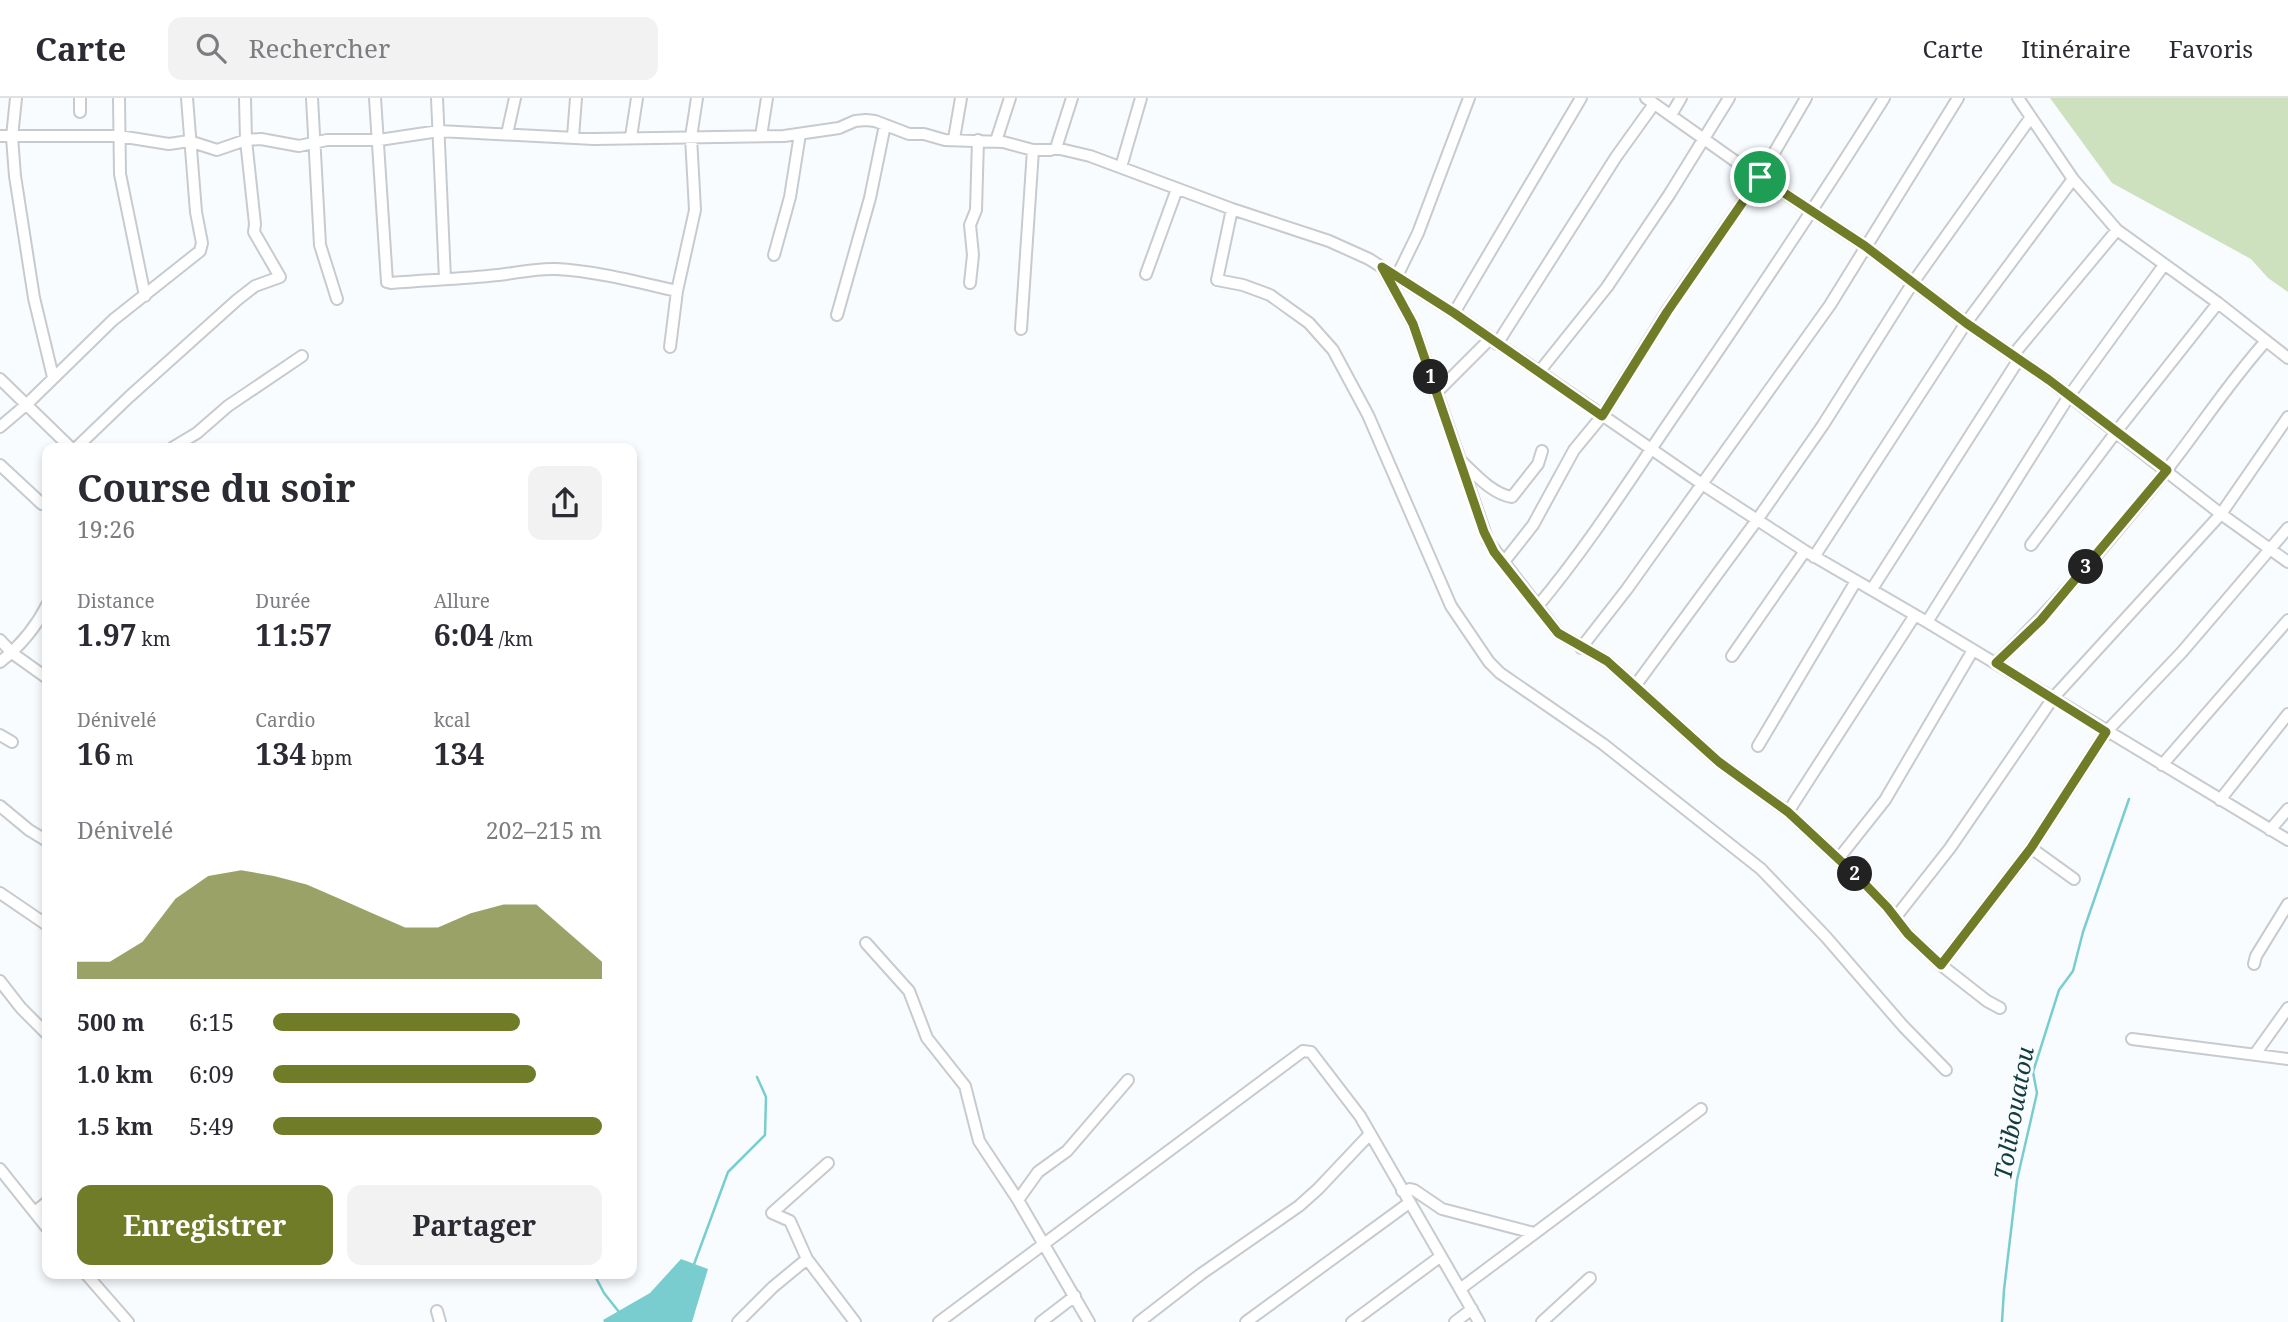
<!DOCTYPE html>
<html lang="fr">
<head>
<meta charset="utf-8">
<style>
	:root { --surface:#fff; --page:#f2f2f3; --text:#2b2b33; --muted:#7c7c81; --line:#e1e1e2; --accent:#717c28 }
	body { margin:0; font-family:"Noto Serif",serif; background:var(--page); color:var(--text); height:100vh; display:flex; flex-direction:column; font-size:26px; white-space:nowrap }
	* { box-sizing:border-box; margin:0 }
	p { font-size:23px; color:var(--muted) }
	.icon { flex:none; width:38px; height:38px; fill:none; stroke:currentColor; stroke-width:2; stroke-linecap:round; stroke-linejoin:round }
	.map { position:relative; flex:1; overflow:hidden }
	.panel { position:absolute; left:42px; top:345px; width:595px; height:836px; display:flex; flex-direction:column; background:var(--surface); border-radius:14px; box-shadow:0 4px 10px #0003 }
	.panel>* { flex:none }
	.pin { position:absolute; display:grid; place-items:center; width:60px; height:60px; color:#fff; margin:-30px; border:4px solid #fff; border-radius:50%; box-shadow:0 2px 7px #0007 }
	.km { position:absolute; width:35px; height:35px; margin:-18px; border-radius:50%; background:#222; color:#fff; font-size:19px; line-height:35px; text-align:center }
	.round { display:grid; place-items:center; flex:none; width:74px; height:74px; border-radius:14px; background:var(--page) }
	.summary { display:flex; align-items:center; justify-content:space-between; height:119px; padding:0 35px }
	h1 { font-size:38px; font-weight:700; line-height:52px }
	.metrics { display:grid; grid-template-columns:repeat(3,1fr); gap:10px; height:119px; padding:7px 35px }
	.metrics div { display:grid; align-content:center }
	.metrics b { font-size:30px; font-weight:700 }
	.metrics small { font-size:19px; font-weight:400 }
	.metrics p { font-size:19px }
	.chart { height:196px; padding:14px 35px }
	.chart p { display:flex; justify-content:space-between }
	.chart svg { width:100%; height:126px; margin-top:7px; fill:var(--accent); opacity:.7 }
	.primary-button { display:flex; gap:14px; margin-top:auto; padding:14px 35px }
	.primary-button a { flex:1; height:80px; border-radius:14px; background:var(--accent); color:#fff; font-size:28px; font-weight:700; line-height:80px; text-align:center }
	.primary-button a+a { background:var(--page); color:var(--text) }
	ul { padding:0 35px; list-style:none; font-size:23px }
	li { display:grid; grid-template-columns:112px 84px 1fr; align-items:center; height:52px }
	li i { height:18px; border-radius:9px; background:var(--accent) }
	header { display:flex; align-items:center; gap:42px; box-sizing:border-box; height:98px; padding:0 35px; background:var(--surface); border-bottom:2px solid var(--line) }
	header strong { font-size:33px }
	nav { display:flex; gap:38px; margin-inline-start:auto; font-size:24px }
	.search { width:490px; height:63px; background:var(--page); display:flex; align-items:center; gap:18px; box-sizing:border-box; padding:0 24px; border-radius:14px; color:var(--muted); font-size:26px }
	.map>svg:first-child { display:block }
</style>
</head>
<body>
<header>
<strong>Carte</strong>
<div class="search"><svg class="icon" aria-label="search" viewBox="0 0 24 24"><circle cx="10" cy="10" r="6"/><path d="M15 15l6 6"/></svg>Rechercher</div>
<nav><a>Carte</a><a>Itinéraire</a><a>Favoris</a></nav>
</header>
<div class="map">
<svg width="2288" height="1224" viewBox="0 0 2288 1224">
	<rect width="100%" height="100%" fill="#f9fcff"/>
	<!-- green -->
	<path fill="#cde1bf" d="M2050 0H2288V194L2268 180 2251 161 2112 85Z"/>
	<!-- water -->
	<path fill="#79cdce" d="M681 1161 708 1171 692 1224H604L603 1222 650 1195Z"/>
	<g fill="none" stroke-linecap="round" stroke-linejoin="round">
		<!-- stream -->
		<path stroke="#79cdce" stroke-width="2.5" d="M693 1169 728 1074 765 1037 766 999 757 979
			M594 1176 604 1195 619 1214
			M2002 1224 2004 1192 2017 1082 2037 995 2033 974 2059 892 2073 873 2083 834 2129 701"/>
		<!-- street casing -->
		<g stroke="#c8cbce" stroke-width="14">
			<path id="street" d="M16 0 12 39 15 78 34 200 53 279
				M80 0V14
				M119 0 120 76 145 198
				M312 0 320 147 337 201
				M375 0 387 184 391 185C426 182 462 181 498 177 517 175 536 170 556 171 596 173 637 184 677 193
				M437 0 445 181
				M1646 0 1735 63 1865 148 1966 225 2049 282 2221 416 2288 464
				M2018 0 2073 81 2117 132 2218 205 2288 260
				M1671 17 1681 0
				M507 36 515 0
				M0 38H119L169 46 189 43 217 52 246 42 261 41 299 48 327 42H379L439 33 594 41 784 38 839 30 855 23 866 22 875 23 909 36H924L945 42 1003 44 1033 52H1050L1056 50 1090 58 1232 111 1329 143 1369 161 1454 215 1702 386 1805 453 1927 524 2288 742
				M761 38 767 0
				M573 39 576 0
				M631 39 637 0
				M954 41 961 0
				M996 43 1010 0
				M1056 50 1072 0
				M1121 69 1141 0
				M1232 111 1217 182 1243 187 1270 197 1309 225 1333 252 1368 317 1451 508 1489 564 1500 575 1603 646 1761 771 1826 839 1903 928 1946 972
				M774 157 790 99 800 36
				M1383 171 1413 226 1488 443 1558 535 1607 563 1719 664 1788 714 1861 782 1887 809 1908 836 1941 867 1987 903 2000 910
				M1146 176 1177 91
				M1397 178 1418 135 1469 0
				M970 185 973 157 970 127 976 112 978 42
				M1454 215 1581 0
				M837 217 870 100 885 27
				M1021 231 1033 52
				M1497 246 1616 59 1654 6
				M670 249 677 193 695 112 691 39 697 0
				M2013 257 2117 132
				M1539 274 1607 189 1669 97 1729 0
				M0 281 71 350
				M1436 295 1490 241
				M0 329 27 306 113 222 200 153 202 145 196 114 187 0
				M76 350 129 299 237 202 255 188 280 179 254 134 255 126 246 42 245 0
				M172 350 197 335 228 308 302 258
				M1461 363C1475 376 1492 396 1512 399L1538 366 1542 353
				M0 367 42 406
				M2031 447 2116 334 2218 205
				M1814 459 1966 225 2073 81
				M1503 465 1533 427 1574 352 1602 318 1667 213 1760 79 1806 0
				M1872 491 2019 261
				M1537 509C1589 447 1633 377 1679 310 1749 208 1818 105 1884 0
				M1927 524 2069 298 2164 167
				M0 542 12 555 47 580
				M1581 550 1627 491 1830 207 1958 0
				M1732 558 1805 453
				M0 564C19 549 36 529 47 507
				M1996 565C2057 506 2112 440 2165 374 2199 331 2229 284 2266 243
				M1635 588 1757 422 1823 327 1912 186 2031 19
				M0 637 12 644
				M1758 648 1856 483
				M2162 667 2288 522
				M2220 702 2288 616
				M0 708 29 732 47 743
				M1788 714 1915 517
				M2270 732 2288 711
				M2031 750 2074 781
				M1839 760 1885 702 1973 552
				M0 795 47 827
				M1895 820 1950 750 2053 600 2221 416 2288 319
				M866 845 909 893 927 940 965 988 979 1043 1018 1102 1089 1224
				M2254 866 2256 858 2288 806
				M1941 867 2031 750 2106 634 2182 554 2288 430
				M0 883 21 910 47 936
				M2132 941 2288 961
				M2255 956 2288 910
				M828 1065 772 1115 790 1123 807 1161 855 1224
				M0 1071 47 1130
				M1402 1093 1410 1091 1414 1092 1442 1111 1534 1135
				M1018 1102 1038 1074 1067 1053 1128 982
				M35 1114 47 1104
				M86 1176 128 1224
				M1460 1191 1701 1011
				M437 1213 440 1224
				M738 1224 773 1189 807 1161
				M939 1224 1303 953 1311 954 1360 1018 1479 1224
				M1041 1224 1075 1198
				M1139 1224 1201 1176 1299 1108 1318 1091 1370 1036
				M1246 1224 1409 1105
				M1352 1224 1441 1158
				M1455 1224 1472 1211
				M1542 1224 1590 1180"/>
		</g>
		<!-- street -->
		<use href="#street" stroke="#fff" stroke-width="10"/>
	</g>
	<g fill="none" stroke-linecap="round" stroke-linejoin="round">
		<!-- route casing -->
		<g stroke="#fff" stroke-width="14">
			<path id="route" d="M1760 79 1865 148 1966 225 2049 282 2167 372 2041 522 1996 565 2106 634 2031 750 1941 867 1908 836 1887 809 1861 782 1788 714 1719 664 1607 563 1558 535 1494 454 1484 434 1413 226 1382 169 1454 215 1602 318 1667 214Z"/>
		</g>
		<!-- route -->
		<use href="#route" stroke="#717c28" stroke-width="9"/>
	</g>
	<g text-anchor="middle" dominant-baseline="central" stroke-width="6" stroke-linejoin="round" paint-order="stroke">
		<!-- water labels -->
		<g font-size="24" font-style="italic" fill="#133c3d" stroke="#f9fcff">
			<text transform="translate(2013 1015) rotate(-80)">Tolibouatou</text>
		</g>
	</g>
</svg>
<div class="pin" style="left:1760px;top:79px;background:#1e9e55"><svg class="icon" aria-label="arrive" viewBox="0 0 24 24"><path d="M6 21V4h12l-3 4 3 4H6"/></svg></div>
<b class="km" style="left:1431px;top:279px">1</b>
<b class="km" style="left:1855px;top:776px">2</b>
<b class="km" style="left:2086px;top:469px">3</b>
<section class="panel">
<div class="summary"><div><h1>Course du soir</h1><p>19:26</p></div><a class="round"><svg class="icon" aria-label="share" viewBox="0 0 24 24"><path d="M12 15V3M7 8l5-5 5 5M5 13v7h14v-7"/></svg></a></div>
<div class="metrics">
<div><p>Distance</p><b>1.97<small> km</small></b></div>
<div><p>Durée</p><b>11:57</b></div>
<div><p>Allure</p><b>6:04<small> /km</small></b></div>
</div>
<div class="metrics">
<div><p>Dénivelé</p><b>16<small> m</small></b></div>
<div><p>Cardio</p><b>134<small> bpm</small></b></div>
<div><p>kcal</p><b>134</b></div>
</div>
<div class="chart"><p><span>Dénivelé</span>202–215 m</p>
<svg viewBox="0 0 160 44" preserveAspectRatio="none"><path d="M0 44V38L10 38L20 31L30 16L40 8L50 6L60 8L70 11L80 16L90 21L100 26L110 26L120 21L130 18L140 18L150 28L160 38V44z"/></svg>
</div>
<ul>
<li><b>500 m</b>6:15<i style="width:75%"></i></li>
<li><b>1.0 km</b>6:09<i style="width:80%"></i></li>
<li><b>1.5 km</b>5:49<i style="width:100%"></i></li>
</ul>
<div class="primary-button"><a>Enregistrer</a><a>Partager</a></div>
</section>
</div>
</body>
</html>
